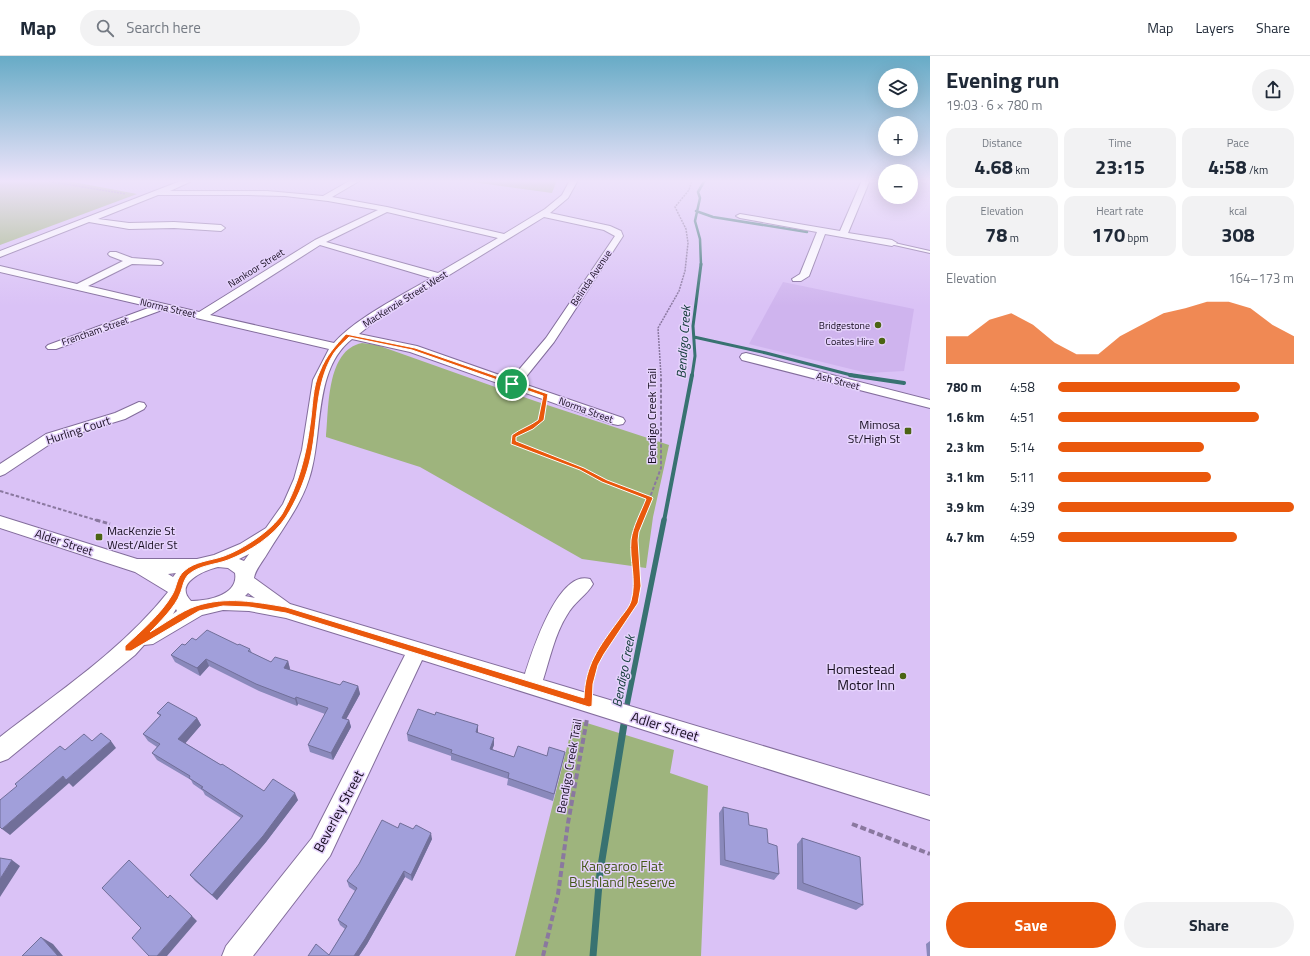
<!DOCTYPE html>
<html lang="en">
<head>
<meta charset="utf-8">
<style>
	:root { --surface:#fff; --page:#f2f2f3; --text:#1f2937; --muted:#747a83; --line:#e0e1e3; --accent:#ea580c }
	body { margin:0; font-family:"Titillium Web",sans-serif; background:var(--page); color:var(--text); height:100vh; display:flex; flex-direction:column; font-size:15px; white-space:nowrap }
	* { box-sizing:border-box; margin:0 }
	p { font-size:13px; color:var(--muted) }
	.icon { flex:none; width:22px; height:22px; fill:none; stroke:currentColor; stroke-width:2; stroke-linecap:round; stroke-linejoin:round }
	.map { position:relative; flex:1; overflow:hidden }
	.drawer { display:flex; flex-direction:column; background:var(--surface); width:380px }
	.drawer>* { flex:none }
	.tools { position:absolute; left:878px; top:12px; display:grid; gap:8px }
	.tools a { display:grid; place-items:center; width:40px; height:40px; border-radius:50%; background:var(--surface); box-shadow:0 4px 16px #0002; font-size:20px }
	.pin { position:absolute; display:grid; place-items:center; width:34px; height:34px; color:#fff; margin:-17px; border:2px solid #fff; border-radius:50%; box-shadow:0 1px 4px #0007 }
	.round { display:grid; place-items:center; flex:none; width:42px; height:42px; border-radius:21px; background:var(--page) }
	.head { display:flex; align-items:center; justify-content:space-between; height:68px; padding:0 16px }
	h1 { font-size:22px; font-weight:700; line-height:30px }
	.metrics { display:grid; grid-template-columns:repeat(3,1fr); gap:6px; height:68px; padding:4px 16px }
	.metrics div { display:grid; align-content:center; border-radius:10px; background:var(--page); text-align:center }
	.metrics b { font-size:20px; font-weight:700 }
	.metrics small { font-size:11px; font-weight:400 }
	.metrics p { font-size:11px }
	.chart { height:112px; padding:8px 16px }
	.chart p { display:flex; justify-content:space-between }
	.chart svg { width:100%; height:72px; margin-top:4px; fill:var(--accent); opacity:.7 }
	.action { display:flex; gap:8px; margin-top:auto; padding:8px 16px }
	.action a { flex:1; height:46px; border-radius:24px; background:var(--accent); color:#fff; font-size:16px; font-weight:700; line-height:46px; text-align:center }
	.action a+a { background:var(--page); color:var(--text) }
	ul { padding:0 16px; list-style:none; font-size:13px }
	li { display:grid; grid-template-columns:64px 48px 1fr; align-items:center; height:30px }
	li i { height:10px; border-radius:5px; background:var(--accent) }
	header { display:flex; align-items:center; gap:24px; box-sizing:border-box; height:56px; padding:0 20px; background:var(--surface); border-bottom:1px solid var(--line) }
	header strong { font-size:19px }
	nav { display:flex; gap:22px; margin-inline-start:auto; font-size:14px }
	.search { width:280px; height:36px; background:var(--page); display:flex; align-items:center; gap:10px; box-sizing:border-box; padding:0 14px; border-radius:22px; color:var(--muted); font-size:15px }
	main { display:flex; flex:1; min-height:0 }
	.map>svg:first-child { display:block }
</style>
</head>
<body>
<header>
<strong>Map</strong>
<div class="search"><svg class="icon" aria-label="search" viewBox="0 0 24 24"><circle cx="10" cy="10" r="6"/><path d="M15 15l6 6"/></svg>Search here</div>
<nav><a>Map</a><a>Layers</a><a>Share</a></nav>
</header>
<main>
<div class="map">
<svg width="930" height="900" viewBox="0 0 930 900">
	<rect width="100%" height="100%" fill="#dac2f6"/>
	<!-- built -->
	<path fill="#cfb4ee" d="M783 226 914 253 904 315 867 317 749 288Z"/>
	<!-- green -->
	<path fill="#9eb47d" d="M0 124H63L137 138 0 189Z
		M458 124H557L552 137Z
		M362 287 377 289 535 345 669 389 653 461 646 512 582 503 420 411 326 381C329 353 326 294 362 287Z
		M574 663 674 694 670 717 708 730 701 900H515Z"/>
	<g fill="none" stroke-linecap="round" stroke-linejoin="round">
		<!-- stream-far4 -->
		<path stroke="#387271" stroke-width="2.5" d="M696 155 713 161 807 176
			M701 209 700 183 695 165 700 142 698 136 705 124"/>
		<!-- stream-far3 -->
		<path stroke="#387271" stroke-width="3" d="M694 281 766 297 855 320
			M692 320 695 300 693 270 701 208"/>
		<!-- stream-far2 -->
		<path stroke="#387271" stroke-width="4" d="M850 319 904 327
			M664 465 692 319"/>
		<!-- stream-far1 -->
		<path stroke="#387271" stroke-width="5.5" d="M626 654 664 464"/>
		<!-- stream -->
		<path stroke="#387271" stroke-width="7" d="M626 655V653
			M593 900 600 816 625 662"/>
		<!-- lane casing -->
		<g stroke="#836d9c" stroke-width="2">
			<path id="lane" d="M890 186 930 195V197L890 188Z"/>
		</g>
		<!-- street casing -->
		<g stroke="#836d9c" stroke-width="2">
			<path id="street" d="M183 124H194L170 135H267L323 140 351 124H361L332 141 387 151 504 178 545 153 562 139 570 124H578L568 142 550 157 610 170 621 175 623 180 554 286 521 327 623 362 625 365 623 368 618 369 613 368 410 296 352 283C312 314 324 380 309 423 300 451 282 473 267 498 263 505 255 514 254 522L290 548 525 618C532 596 558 513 590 523L593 528C587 539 574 546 567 559 555 578 550 602 543 624L930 740V764L422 604 330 800 253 900H222L226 890 312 782 405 599 286 562 249 555 223 554 202 559 153 588 144 589 135 599 8 703 0 706V681C58 636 122 594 168 536L135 516 0 472V460L137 503H197L214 499 240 488 266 472 283 448 294 423 302 394 313 324 329 293 162 254 56 293H48L46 291 48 289 151 251 0 216V210L77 228 123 205 110 200 108 198 110 196H116L132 202 158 204 161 205 163 207 161 209 132 208 88 230 199 256 315 184 378 154 328 145 285 140 248 139H158L98 163 129 167 174 166 221 169 225 172 221 175 174 172 129 173 89 166 0 201V195ZM387 156 498 182 438 217 326 186ZM544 161 604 174 615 180 546 282 511 323 417 290 359 278 379 262ZM320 189 431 222C401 240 356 262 334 287L210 259ZM249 498 244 505 239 503ZM218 511 228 512 235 517C239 539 208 545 191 545 173 527 205 514 218 511ZM176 517 173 521 168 518ZM248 537 255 542 245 540ZM176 553 177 555 173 558Z
				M862 124H870L848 177 892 184 897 187 892 190 825 178 809 220 801 225H793L792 223 800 218 817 176 740 162 736 160 740 158 840 175Z
				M746 297 930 344V352L742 304 740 301 742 298Z
				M139 346 144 347 146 350 144 353 125 363 56 384 5 418 0 420V408L46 378 115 357Z"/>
		</g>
		<!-- path-far3 -->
		<path stroke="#8a789f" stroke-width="1.5" stroke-dasharray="2 1" stroke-linecap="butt" d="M40 124 126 138
			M661 320 658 272 679 235 685 215 688 187 686 173 675 151 689 134 692 124"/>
		<!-- path-far2 -->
		<path stroke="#8a789f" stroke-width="2" stroke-dasharray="3.5 2" stroke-linecap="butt" d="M544 351C539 371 529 370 514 380L513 386 517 389 582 413 605 425 649 442
			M0 435 99 465
			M641 465 661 412V319"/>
		<!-- path-far1 -->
		<path stroke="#8a789f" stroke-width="3" stroke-dasharray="4.5 2.5" stroke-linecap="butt" d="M96 464 110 468
			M589 630 592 615 597 602 635 547 638 530 634 494 636 476 641 464"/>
		<!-- path -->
		<path stroke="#8a789f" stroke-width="4" stroke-dasharray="6 3" stroke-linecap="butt" d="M852 768 930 798
			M543 900 558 838 568 767 587 663"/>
		<!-- lane -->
		<use href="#lane" fill="#fff" fill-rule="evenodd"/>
		<!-- street -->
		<use href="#street" fill="#fff" fill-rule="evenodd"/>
	</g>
	<!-- wall -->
	<path fill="#8a89bb" d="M196 584 250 593 252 597 271 606 288 605 290 613V614L340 629 358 630 360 638 346 663 349 664 351 671 333 704 310 696 308 689 325 658 298 648 297 650 259 635 209 610 200 620 175 606 171 599 185 589Z
		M157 657 197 662 201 669 185 687 264 735 298 744 266 786 217 844 195 825 190 819 241 762 205 739 203 735 193 728 191 724 157 704 152 697 157 691 148 685 143 678 160 660Z
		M435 659 478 669V677L494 689 492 693 514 701 547 700 565 696 553 745 507 729 508 723 451 704V700L408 685 407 678Z
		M723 751 749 769 768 787 779 818 774 824 720 809 719 757Z
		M398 772 432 783 412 825 405 821 367 888 359 900H308L329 899 345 873 340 869 338 864 355 835 349 831 347 825Z
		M802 782 863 849 856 854 797 833V788Z
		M930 885V900H927L926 888Z"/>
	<!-- shaded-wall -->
	<path fill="#716f99" d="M206 603 209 610 200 620 197 612Z
		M288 605 290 613 286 619 284 612Z
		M358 630 360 638 343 669 342 662Z
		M296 641 298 648 297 650 295 643Z
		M197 662 201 669 183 690 178 683Z
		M349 664 351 671 333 704 331 697Z
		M478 669V676L475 683 476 676Z
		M494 682V689L490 700V693Z
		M111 685 116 692 73 731 66 724Z
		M63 720 69 727 10 779 2 773Z
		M295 737 298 744 266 786 217 844 212 839Z
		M431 777 432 783 412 825 411 819Z
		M12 804 20 810 0 841V823Z
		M404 815 405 821 367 888 359 900H354Z
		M192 860 197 865 167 900H157Z
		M41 881 53 888 63 900H58Z"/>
	<!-- building -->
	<path fill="#a19fda" stroke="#716f99" d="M207 574 238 589 239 588 250 593 248 595 271 606 275 601 288 605 284 612 340 629 343 625 358 630 342 662 349 664 331 697 308 689 328 652 296 641 295 643 256 628 206 603 197 612 171 599 182 588 185 589 192 582 196 584Z
		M168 646 197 662 178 683 221 709 222 708 264 735 273 723 295 737 263 780 212 839 190 819 243 760 201 732 203 731 189 722 190 720 152 697 160 688 143 678 161 659 157 657Z
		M418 653 435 659 436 656 478 669 476 676 494 682 490 693 514 701 518 690 547 700 549 691 565 696 554 738 508 722 509 717 451 697 452 694 407 678Z
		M101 677 111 685 66 724 63 720 2 773 0 771V744L17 730 15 728 60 690 65 694 84 678 92 685Z
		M723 751 748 757 749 769 767 773 768 787 777 790 779 818 725 804Z
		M382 764 398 772 400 767 413 773 416 769 431 777 411 819 404 815 365 883 354 900H308L316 888 329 899 347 870 338 864 357 832 347 825 359 808Z
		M802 782 860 801 863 849 803 827Z
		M0 802 12 804 0 823Z
		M129 804 168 842 170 839 192 860 157 900H149L132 882 141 872 102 832Z
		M41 881 58 900H22Z"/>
	<!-- sky -->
	<linearGradient id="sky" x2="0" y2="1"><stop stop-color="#67abc6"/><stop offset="0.5" stop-color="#eee4fb"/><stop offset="1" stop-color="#eee4fb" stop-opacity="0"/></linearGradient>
	<rect width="930" height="250" fill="url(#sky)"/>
	<!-- route -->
	<path fill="#ea580c" stroke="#fff" fill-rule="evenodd" d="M346 278 415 292 548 338 544 364 533 373 516 381V385L584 412 607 424 652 441 653 442 639 476 638 484 641 530 638 547 604 598 598 609 593 628 592 650 589 651 286 557 249 551 223 550 199 555 131 595H125V590C141 575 161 558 172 539 177 531 176 522 184 515 195 505 210 505 224 500 243 493 271 475 282 458 298 430 306 400 310 369 313 351 312 331 320 315 326 300 335 290 346 278ZM349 281 412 294 543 340 538 364C530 370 520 373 512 379L511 388 580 414 602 426 646 443C641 456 633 470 631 484 629 504 637 524 631 545 629 552 622 559 618 565 599 591 585 609 584 642L286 551C256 546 226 540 196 550 181 555 164 568 150 576 159 567 176 550 180 538 183 531 183 525 188 519 199 509 215 509 228 504 249 496 274 480 286 461 296 445 304 427 309 408 319 371 313 330 334 297 338 291 344 286 349 281Z"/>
	<!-- markers -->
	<g fill="#4b6413" stroke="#e5d2fc" stroke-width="1.5">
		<circle cx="878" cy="269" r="4"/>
		<circle cx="882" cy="285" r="4"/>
		<rect x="904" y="371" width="8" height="8" rx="2"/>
		<rect x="95" y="477" width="8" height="8" rx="2"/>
		<circle cx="903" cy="620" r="4"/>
	</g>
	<g text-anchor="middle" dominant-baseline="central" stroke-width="3" stroke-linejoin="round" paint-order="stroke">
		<!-- far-street labels -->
		<g font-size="10" fill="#170e20" stroke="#e5d2fc">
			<text transform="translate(256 212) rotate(-32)">Nankoor Street</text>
			<text transform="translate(591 222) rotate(-56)">Belinda Avenue</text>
			<text transform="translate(405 243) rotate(-32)">MacKenzie Street West</text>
			<text transform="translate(168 252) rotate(13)">Norma Street</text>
			<text transform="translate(95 275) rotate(-19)">Frencham Street</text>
			<text transform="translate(838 325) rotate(15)">Ash Street</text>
			<text transform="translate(586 354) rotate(20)">Norma Street</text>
		</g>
		<!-- far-poi labels -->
		<g font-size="10" fill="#170e20" stroke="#e5d2fc" text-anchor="end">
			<text x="870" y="269">Bridgestone</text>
			<text x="874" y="285">Coates Hire</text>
		</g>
		<!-- street labels -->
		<g font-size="12" fill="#170e20" stroke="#e5d2fc">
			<text transform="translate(651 360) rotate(-90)">Bendigo Creek Trail</text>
			<text transform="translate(78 374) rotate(-18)">Hurling Court</text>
			<text transform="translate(64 486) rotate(18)">Alder Street</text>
			<text transform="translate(569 710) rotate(-80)">Bendigo Creek Trail</text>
		</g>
		<!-- poi labels -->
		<g font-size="12" fill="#170e20" stroke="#e5d2fc" text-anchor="end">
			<text x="900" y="368">Mimosa<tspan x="900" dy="14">St/High St</tspan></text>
			<text x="107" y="474" text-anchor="start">MacKenzie St<tspan x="107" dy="14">West/Alder St</tspan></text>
		</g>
		<!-- water labels -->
		<g font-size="13" font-style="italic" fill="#0e3834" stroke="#e5d2fc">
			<text transform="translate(683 286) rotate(-86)">Bendigo Creek</text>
			<text transform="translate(623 615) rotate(-79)">Bendigo Creek</text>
		</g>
		<!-- near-poi labels -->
		<g font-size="14" fill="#170e20" stroke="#e5d2fc" text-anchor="end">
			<text x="895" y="612">Homestead<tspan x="895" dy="16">Motor Inn</tspan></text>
		</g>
		<!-- near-street labels -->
		<g font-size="14" fill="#170e20" stroke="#e5d2fc">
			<text transform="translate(665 670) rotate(17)">Adler Street</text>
			<text transform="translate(338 755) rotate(-62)">Beverley Street</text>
		</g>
		<!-- near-park labels -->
		<g font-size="14" fill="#445819" stroke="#e5d2fc">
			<text x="622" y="809">Kangaroo Flat<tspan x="622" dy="16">Bushland Reserve</tspan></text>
		</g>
	</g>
</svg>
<div class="tools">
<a><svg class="icon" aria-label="layers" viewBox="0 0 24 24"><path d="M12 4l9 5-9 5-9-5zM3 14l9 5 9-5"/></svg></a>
<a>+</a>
<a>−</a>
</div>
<div class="pin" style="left:512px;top:328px;background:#1e9e55"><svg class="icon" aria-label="arrive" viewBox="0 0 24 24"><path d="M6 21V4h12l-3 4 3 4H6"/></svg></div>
</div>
<section class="drawer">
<div class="head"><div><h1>Evening run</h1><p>19:03 · 6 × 780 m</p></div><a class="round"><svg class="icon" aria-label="share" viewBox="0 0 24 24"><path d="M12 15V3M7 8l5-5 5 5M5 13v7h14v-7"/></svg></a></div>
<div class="metrics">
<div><p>Distance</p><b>4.68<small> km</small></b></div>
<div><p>Time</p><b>23:15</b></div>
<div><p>Pace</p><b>4:58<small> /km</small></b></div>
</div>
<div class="metrics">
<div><p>Elevation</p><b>78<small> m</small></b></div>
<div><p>Heart rate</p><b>170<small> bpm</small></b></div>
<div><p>kcal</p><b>308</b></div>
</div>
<div class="chart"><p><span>Elevation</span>164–173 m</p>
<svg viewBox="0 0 160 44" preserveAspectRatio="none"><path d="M0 44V27L10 27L20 17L30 13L40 20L50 31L60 38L70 38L80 27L90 20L100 13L110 10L120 6L130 6L140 10L150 20L160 27V44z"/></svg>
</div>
<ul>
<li><b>780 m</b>4:58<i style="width:77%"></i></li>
<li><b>1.6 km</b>4:51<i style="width:85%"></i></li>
<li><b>2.3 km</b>5:14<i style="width:62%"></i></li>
<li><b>3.1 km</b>5:11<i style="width:65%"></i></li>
<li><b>3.9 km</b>4:39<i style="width:100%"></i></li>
<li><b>4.7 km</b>4:59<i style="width:76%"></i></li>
</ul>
<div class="action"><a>Save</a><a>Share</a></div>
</section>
</main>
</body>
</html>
